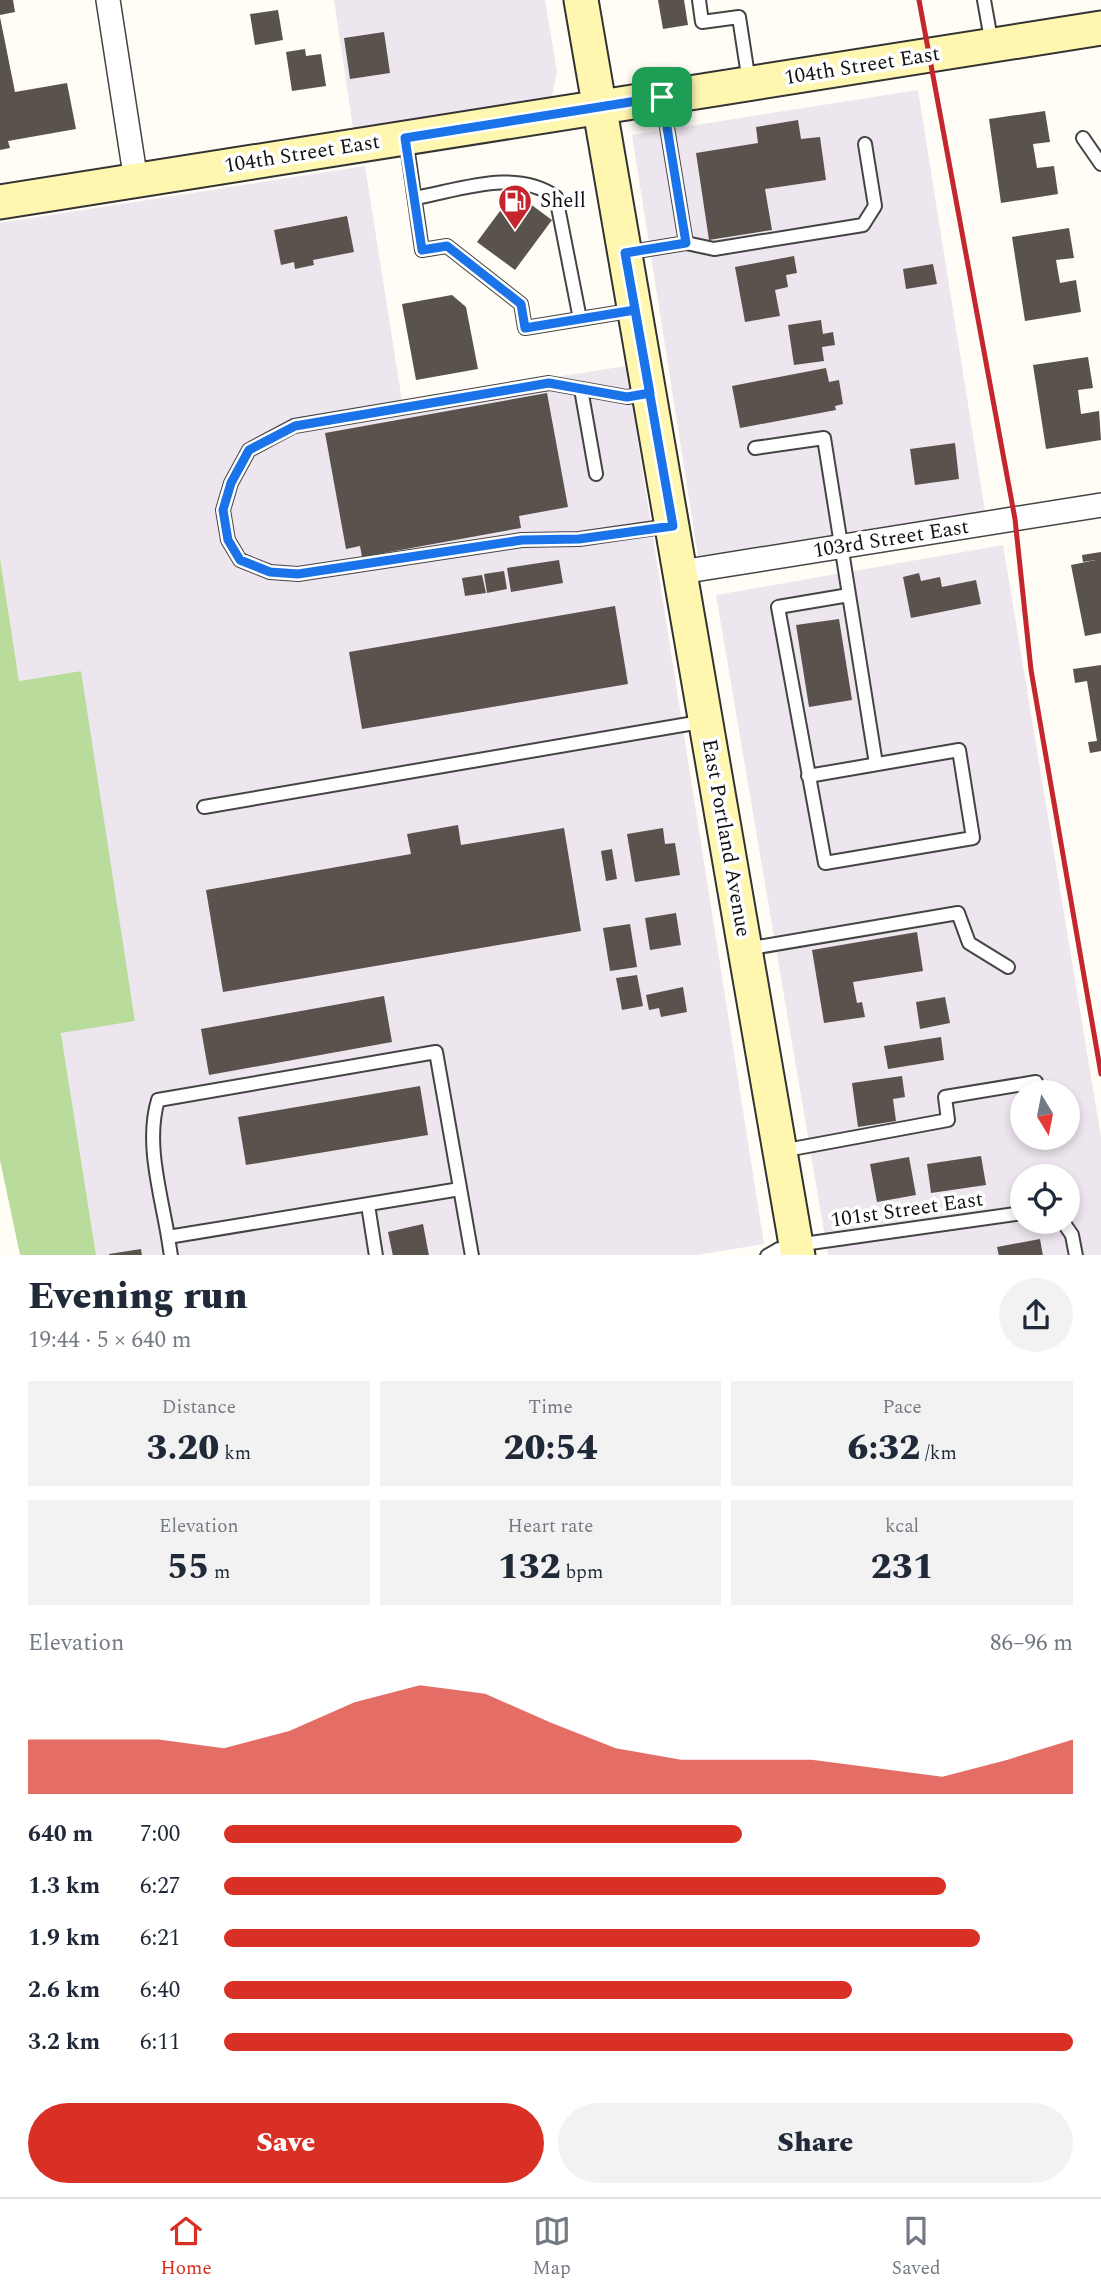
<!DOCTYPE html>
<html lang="en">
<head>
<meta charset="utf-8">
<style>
	:root { --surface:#fff; --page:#f2f2f3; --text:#1f2937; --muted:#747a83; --line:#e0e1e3; --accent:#d93025 }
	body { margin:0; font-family:Spectral,serif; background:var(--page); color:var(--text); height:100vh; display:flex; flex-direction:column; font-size:26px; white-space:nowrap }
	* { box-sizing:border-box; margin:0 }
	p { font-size:23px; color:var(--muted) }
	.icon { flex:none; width:38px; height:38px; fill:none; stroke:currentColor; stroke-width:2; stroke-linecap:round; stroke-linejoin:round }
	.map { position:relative; height:1255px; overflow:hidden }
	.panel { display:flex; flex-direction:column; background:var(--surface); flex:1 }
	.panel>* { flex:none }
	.needle { width:46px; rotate:170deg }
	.tools { position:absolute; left:1010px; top:1080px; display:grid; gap:14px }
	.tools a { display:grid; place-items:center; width:70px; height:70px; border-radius:50%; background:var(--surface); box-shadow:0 4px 10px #0003; font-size:35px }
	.pin { position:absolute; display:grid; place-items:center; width:60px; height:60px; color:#fff; margin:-30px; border-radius:14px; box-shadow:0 4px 10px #0006 }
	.round { display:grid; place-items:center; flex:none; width:74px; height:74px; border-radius:37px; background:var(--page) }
	.headline { display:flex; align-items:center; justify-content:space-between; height:119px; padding:0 28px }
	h1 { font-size:38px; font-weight:800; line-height:52px }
	.stats { display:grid; grid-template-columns:repeat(3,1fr); gap:10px; height:119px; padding:7px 28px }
	.stats div { display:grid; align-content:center; border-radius:0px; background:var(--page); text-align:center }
	.stats b { font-size:35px; font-weight:800 }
	.stats small { font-size:19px; font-weight:400 }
	.stats p { font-size:19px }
	.chart { height:196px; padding:14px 28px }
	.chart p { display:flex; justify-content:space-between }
	.chart svg { width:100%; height:126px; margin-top:7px; fill:var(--accent); opacity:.7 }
	.action { display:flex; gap:14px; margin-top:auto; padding:14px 28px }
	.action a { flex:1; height:80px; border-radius:42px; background:var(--accent); color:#fff; font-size:28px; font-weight:800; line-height:80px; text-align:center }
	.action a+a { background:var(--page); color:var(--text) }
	ul { padding:0 28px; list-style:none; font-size:23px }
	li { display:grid; grid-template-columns:112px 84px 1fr; align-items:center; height:52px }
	li i { height:18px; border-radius:9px; background:var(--accent) }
	.menu { display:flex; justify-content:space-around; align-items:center; height:98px; border-top:2px solid var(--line); background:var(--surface); font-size:19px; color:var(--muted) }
	.menu a { display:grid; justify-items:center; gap:4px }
	.menu .current { color:var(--accent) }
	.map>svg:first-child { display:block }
</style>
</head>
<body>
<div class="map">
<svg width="1101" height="1256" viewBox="0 0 1101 1256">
	<rect width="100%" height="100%" fill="#fffdf5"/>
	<!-- industrial -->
	<path fill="#eee6ef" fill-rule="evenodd" d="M334 0H545L557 72 551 101 354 134Z
		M918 90 985 511 698 556 632 135Z
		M365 166 402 401 626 366 764 1244 690 1256 96 1255 61 1032 135 1021 80 671 19 681 0 559V223Z
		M1003 545 1101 1137V1255H828L716 595ZM1022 1092H1068V1138H1022ZM1022 1176H1068V1222H1022Z"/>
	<!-- forest -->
	<path fill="#b9dc9c" d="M0 558 19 681 81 671 135 1021 61 1033 96 1255H20L0 1160Z"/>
	<!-- building -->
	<path fill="#5a524d" d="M0 0H13L15 12 0 15Z
		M658 0H684L688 25 663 29Z
		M278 10 283 40 255 45 250 14Z
		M0 17 15 92 67 83 76 129 8 141 10 148 0 150Z
		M384 32 390 73 350 79 344 38Z
		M305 49 306 56 321 54 326 86 292 91 286 52Z
		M1045 111 1050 142 1033 144 1037 168 1054 166 1058 194 1001 203 989 119Z
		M798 120 801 139 820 137 826 180 765 189 772 230 709 240 696 153 758 143 756 127Z
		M514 192 552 220 515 270 477 242Z
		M347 216 354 252 313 260 314 265 295 269 294 262 281 265 274 230Z
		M1069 228 1074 258 1056 260 1060 283 1076 280 1081 312 1025 321 1012 237Z
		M794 256 797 273 786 275 788 287 775 290 780 316 745 322 735 267Z
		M933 264 937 284 906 289 903 269Z
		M452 295 466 307 478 369 416 380 402 304Z
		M821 320 823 334 833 332 835 345 822 347 824 361 794 365 788 325Z
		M1088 357 1093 388 1078 390 1081 414 1099 411 1101 440 1046 449 1033 365Z
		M826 368 829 382 839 380 843 404 835 406 836 410 740 428 732 386Z
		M547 393 568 507 519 516 521 528 362 557 360 546 346 549 325 433Z
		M955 443 959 479 915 485 910 449Z
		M1101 552V633L1085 636 1071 565 1096 560 1083 562 1082 555Z
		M559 560 563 583 511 592 507 568Z
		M504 571 507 589 487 593 484 574Z
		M919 573 921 581 940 577 942 587 976 580 981 604 911 618 903 577Z
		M482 575 486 593 465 596 462 578Z
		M615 606 628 684 362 729 349 652Z
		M839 619 852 700 809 707 796 625Z
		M1101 665V751L1090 753 1088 742 1097 741 1087 681 1075 683 1073 669Z
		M458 825 461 845 564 828 581 931 223 992 206 890 411 854 407 834Z
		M663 828 665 844 675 843 680 875 635 882 627 834Z
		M612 849 617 879 606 881 601 851Z
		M676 913 681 945 650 950 645 918Z
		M630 924 637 967 610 971 603 928Z
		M917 932 923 971 853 982 857 1003 862 1002 865 1017 824 1023 812 950Z
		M637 975 643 1006 622 1010 616 978Z
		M683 987 687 1012 661 1017 659 1008 649 1010 646 995Z
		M384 996 392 1042 209 1075 201 1029Z
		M945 997 950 1023 920 1029 916 1002Z
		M941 1037 944 1060 888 1069 884 1046Z
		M902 1076 905 1097 893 1099 896 1121 858 1127 852 1083Z
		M420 1086 428 1135 246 1165 238 1117Z
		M981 1156 986 1185 931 1193 927 1164Z
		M909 1157 916 1195 877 1202 870 1164Z
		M423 1224 429 1256H393L388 1232Z
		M1040 1239 1043 1256H999L997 1247Z
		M141 1249 142 1256H109V1254Z"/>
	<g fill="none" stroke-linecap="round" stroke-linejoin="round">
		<!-- lane casing -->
		<g stroke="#444" stroke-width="16">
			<path id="lane" d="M699 0 702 22 739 17 749 82
				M984 0 992 45
				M1083 138 1101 164
				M406 139 422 250 447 246 521 304 525 328 635 310
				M415 198C460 190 515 168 556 197L580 319
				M686 243 714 249 863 225 875 206 865 144
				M625 253 686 243 662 97
				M581 389 596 474
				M649 394 627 397 549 383 294 426 249 450 231 483 223 510 228 540 240 560 270 572 298 574 522 540 579 539 669 526
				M755 448 824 438 876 764
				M808 776 959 750 973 838 825 863 778 607 849 595
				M204 807 706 721
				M746 949 958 913 969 943 1008 967
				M781 1151 948 1120 945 1097 1036 1082
				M460 1189 168 1237C161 1194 145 1143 158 1100L436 1052 472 1256
				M368 1205 376 1256
				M1063 1222 1072 1235 1076 1256
				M168 1237 171 1256
				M767 1256 779 1249 796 1245 1022 1213"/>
		</g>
		<!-- street casing -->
		<g stroke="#444" stroke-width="26">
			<path id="street" d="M108 0 136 181
				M681 572 1101 505"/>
		</g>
		<!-- secondary casing -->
		<g stroke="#333" stroke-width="37">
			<path id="secondary" d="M581 0 798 1256
				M0 202 1101 28"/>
		</g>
		<!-- lane -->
		<use href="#lane" stroke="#fff" stroke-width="12"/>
		<!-- street -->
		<use href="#street" stroke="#fff" stroke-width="23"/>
		<!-- secondary -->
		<use href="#secondary" stroke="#fff6b0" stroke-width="33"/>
		<!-- rail -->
		<path stroke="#c4262e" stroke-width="5" d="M919 0 1015 519 1031 670 1101 1074"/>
	</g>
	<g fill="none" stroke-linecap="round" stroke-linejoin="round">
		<!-- route casing -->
		<g stroke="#fff" stroke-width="14">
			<path id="route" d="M662 97 686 243 625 253 650 393 627 397 549 383 295 426 249 450 231 483 223 510 228 540 240 560 270 572 298 574 522 540 579 539 673 526C660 454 648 382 635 310L525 328 521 304 447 246 422 250 405 138 662 97"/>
		</g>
		<!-- route -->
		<use href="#route" stroke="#1a73e8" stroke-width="9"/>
	</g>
	<!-- icons -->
	<defs>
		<g id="fuel-pin" transform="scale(1.75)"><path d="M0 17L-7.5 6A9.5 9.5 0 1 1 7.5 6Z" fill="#c4262e" stroke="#fff"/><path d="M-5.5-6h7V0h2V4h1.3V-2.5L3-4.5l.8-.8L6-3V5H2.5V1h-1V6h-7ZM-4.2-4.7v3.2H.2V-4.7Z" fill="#fff"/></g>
	</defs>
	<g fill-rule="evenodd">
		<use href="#fuel-pin" x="515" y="201"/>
	</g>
	<g text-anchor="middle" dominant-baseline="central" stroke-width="7" stroke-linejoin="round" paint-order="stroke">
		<!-- street labels -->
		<g font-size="21" fill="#111" stroke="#fff">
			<text transform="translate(862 66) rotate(-9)">104th Street East</text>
			<text transform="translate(302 154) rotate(-9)">104th Street East</text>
			<text transform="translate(891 539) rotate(-9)">103rd Street East</text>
			<text transform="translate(726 838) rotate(80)">East Portland Avenue</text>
			<text transform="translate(907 1210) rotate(-8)">101st Street East</text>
		</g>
		<!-- poi labels -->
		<g font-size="21" fill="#111" stroke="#fff" text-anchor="start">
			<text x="540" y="201">Shell</text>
		</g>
	</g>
</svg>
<div class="tools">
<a><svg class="needle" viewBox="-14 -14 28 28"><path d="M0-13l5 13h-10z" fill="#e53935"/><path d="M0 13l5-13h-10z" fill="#747a83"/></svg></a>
<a><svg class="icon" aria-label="locate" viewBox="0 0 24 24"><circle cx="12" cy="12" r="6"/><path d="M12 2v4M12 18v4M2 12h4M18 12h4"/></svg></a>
</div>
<div class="pin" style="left:662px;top:97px;background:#1e9e55"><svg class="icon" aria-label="arrive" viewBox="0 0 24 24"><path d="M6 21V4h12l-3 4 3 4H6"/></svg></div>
</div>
<section class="panel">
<div class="headline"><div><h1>Evening run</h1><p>19:44 · 5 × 640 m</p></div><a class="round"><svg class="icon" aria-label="share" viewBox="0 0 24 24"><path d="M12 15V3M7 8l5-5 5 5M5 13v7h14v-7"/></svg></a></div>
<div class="stats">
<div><p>Distance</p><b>3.20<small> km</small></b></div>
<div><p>Time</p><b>20:54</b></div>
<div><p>Pace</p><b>6:32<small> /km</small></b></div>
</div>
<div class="stats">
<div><p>Elevation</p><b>55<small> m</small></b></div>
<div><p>Heart rate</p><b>132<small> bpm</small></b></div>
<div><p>kcal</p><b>231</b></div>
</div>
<div class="chart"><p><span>Elevation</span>86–96 m</p>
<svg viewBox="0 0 160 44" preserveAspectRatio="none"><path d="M0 44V25L10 25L20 25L30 28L40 22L50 12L60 6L70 9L80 19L90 28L100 32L110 32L120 32L130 35L140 38L150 32L160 25V44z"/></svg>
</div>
<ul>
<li><b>640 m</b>7:00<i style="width:61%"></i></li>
<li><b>1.3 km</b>6:27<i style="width:85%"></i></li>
<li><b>1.9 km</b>6:21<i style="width:89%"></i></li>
<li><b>2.6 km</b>6:40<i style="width:74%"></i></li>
<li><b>3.2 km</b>6:11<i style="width:100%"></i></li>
</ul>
<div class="action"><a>Save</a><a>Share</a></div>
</section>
<nav class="menu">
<a class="current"><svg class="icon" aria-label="home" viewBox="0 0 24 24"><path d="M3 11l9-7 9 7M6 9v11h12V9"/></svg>Home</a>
<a><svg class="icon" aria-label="map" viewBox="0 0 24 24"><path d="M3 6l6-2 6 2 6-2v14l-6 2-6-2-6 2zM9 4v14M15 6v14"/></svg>Map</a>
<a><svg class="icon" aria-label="saved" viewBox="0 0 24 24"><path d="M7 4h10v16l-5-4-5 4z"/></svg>Saved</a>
</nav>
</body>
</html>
